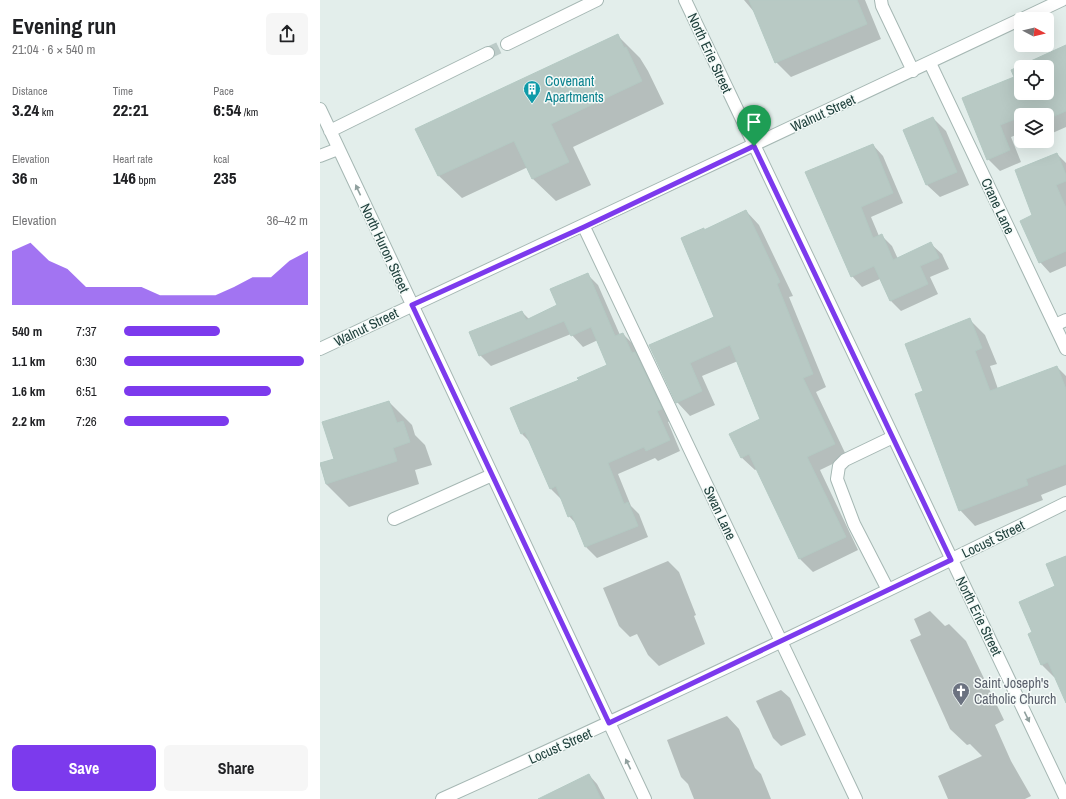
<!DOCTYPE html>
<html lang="en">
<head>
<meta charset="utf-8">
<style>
	:root { --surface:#fff; --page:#f6f6f6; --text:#202124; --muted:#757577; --accent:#7c3aed }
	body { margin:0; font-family:"Archivo Narrow",sans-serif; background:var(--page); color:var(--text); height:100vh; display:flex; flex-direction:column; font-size:15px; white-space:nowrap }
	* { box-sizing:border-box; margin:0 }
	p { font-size:13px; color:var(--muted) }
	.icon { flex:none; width:22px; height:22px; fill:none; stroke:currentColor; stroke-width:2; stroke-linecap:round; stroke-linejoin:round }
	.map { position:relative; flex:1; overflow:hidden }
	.sheet { display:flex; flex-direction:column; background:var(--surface); width:320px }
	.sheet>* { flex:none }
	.needle { width:26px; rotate:97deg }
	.buttons { position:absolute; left:694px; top:12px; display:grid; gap:8px }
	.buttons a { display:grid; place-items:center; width:40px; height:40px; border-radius:6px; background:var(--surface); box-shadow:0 4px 16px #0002; font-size:20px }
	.pin { position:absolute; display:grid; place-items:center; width:34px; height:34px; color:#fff; margin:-41px -17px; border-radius:50% 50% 50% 0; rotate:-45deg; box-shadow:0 0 4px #0007 }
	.pin .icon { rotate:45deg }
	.round { display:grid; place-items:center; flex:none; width:42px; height:42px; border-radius:6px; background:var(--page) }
	.head { display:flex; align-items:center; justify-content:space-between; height:68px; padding:0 12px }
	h1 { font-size:22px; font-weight:700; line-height:30px }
	.stats { display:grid; grid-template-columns:repeat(3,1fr); gap:6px; height:68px; padding:4px 12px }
	.stats div { display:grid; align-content:center }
	.stats b { font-size:17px; font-weight:700 }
	.stats small { font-size:11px; font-weight:400 }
	.stats p { font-size:11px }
	.chart { height:112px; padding:8px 12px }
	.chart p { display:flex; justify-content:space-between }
	.chart svg { width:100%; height:72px; margin-top:4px; fill:var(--accent); opacity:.7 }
	.cta { display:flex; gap:8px; margin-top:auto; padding:8px 12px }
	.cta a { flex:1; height:46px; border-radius:6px; background:var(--accent); color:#fff; font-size:16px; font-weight:700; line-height:46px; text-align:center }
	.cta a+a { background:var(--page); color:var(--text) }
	ul { padding:0 12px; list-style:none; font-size:13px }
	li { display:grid; grid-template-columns:64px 48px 1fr; align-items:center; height:30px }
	li i { height:10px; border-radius:5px; background:var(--accent) }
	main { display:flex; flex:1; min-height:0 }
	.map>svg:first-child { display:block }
</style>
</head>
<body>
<main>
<section class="sheet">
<div class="head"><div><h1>Evening run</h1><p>21:04 · 6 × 540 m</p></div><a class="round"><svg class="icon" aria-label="share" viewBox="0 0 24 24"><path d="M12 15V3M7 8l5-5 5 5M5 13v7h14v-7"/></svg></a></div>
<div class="stats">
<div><p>Distance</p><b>3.24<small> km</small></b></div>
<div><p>Time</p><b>22:21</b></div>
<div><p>Pace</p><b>6:54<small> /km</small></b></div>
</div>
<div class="stats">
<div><p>Elevation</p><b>36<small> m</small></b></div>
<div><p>Heart rate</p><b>146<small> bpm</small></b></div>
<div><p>kcal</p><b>235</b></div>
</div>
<div class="chart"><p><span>Elevation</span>36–42 m</p>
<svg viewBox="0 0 160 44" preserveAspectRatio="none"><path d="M0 44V11L10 6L20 17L30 22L40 33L50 33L60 33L70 33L80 38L90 38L100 38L110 38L120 33L130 27L140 27L150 17L160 11V44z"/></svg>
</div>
<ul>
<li><b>540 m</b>7:37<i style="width:52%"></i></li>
<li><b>1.1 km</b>6:30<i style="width:98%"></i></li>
<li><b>1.6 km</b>6:51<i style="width:80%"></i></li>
<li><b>2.2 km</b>7:26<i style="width:57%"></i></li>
</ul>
<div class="cta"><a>Save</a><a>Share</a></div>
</section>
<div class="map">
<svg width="746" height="799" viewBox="0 0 746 799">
	<rect width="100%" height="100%" fill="#e3eeeb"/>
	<!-- shadow -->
	<path fill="#0003" fill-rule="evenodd" d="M424 0H545L561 39 471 77 456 62 435 13Z
		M297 35 320 58 328 71 344 104 253 147 271 185 236 201 213 179 208 167 142 198 119 176 97 130Z
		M746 46V127L728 135 727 115H701V133L691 137 701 162 680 171 668 159 696 77 693 70ZM701 67H727V93H701Z
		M613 118 626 131 649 185 620 197 607 185 585 130Z
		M553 145 563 156 583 203 551 217 559 236 561 235 572 246 578 259 611 244 622 254 629 269 610 277 618 294 581 311 571 301 560 279 542 287 532 276 486 173Z
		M737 154 746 163V266L730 273 720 262 714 216Z
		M426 211 439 225 473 296 469 297 506 387 496 392 527 457 500 470 538 550 493 572 480 559 437 469 435 470 421 457 442 419 418 361 382 376 395 405 370 416 357 402 330 346 395 317 384 230 385 231Z
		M267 274 278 285 300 335 303 334 314 345 319 357 326 364 352 420 348 422 360 451 338 461 335 458 298 474 311 506 319 514 328 537 277 558 266 547 257 525 249 516 242 500 231 489 211 443 202 434 260 380 288 365 278 340 263 347 251 334 171 366 160 355 202 312 209 319 239 305Z
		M650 320 665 335 677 364 670 366 678 389 737 367 746 376V485L721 495 723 500 655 526 640 510 604 392Z
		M69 402 92 425 95 435 105 445 112 465 95 470 99 484 29 507 6 484 0 464 15 459Z
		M746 557V701L736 676 734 677 721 664 713 633 736 587Z
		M348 561 359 572 376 615 374 616 385 644 339 666 328 655 317 634 310 637 299 626 283 588Z
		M610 611 625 626 629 624 646 641 684 720 675 725 691 761 711 796 705 799H628L618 776 662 756 650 744 647 745 630 729 590 640 601 635 594 619Z
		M461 690 470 698 486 735 461 746 453 738 436 701Z
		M407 716 419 729 435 768 441 774 451 799H374L368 784 361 777 347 740Z
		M269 775 277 784 285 799H221Z"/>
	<!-- building -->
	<path fill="#b8c9c4" stroke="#b4c9c3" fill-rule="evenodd" d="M429 0H537L547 24 455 63Z
		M298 34 304 48 306 47 322 81 231 124 249 162 212 179 194 141 118 176 95 129Z
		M746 45V111L727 119V115H712L711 113 701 115V117L680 125 690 150 667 160 642 98 694 77 691 70ZM701 67H727V93H701Z
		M613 117 637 172 606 185 583 130Z
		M553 144 573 193 541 207 553 238 562 234 573 260 611 242 619 258 600 266 608 284 570 301 554 266 531 277 485 172Z
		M737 153 746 175V181L736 185 746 208V251L719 263 700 221 712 215 695 170Z
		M426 210 460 282 457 284 493 374 483 378 515 444 487 457 526 537 479 559 429 454 421 458 409 434 440 419 410 345 370 363 382 391 356 403 329 345 394 317 361 238 384 228V230Z
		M268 273 295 336 303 333 312 353 315 352 342 409 337 411 350 440 326 451 324 447 288 463 304 504 308 502 318 526 265 547 252 515 248 517 236 486 230 489 205 432 201 434 190 408 259 380 257 378 287 365 271 327 251 336 244 321 159 356 149 332 202 311 206 320 237 305 230 289Z
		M650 318 662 348 655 351 670 391 737 366 746 389V464L706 479 708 485 639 511 595 394 603 391 585 344Z
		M69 401 77 423 83 421 90 442 73 448 77 461 6 484 0 463 14 459 2 422Z
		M746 556V703L728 662 721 665 708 634 712 632 699 602 735 586 726 564Z
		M269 774 281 799H218Z"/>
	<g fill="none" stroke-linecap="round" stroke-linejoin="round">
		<!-- minor-tunnel -->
		<path stroke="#bccbc8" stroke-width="12" stroke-dasharray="12 6" stroke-linecap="butt" d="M168 53 187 44"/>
		<!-- minor casing -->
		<g stroke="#a5b7b3" stroke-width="14">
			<path id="minor" d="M365 0 746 799
				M561 0 562 6 593 71
				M702 19 742 0
				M187 44 277 0
				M610 63 746 349
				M0 109 325 799
				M10 131 168 53
				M0 156 18 149
				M264 227 536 799
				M735 325 746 320
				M0 349 701 19
				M74 519 172 475
				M568 590 534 524 517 479 519 466 525 460 573 437
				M122 799C332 704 540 605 746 503"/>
		</g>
		<!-- minor -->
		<use href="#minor" stroke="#fff" stroke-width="12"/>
	</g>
	<!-- one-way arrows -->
	<defs><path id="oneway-solid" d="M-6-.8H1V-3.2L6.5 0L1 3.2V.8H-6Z"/></defs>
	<g fill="#90a09e">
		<use href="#oneway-solid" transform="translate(38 190) rotate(-115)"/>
		<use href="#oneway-solid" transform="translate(707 717) rotate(64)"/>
		<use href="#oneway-solid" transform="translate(308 764) rotate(-116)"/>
	</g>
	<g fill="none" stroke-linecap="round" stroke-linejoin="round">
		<!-- route casing -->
		<g stroke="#fff" stroke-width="8">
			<path id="route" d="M434 146 631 560 289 723 92 305 264 227Z"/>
		</g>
		<!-- route -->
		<use href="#route" stroke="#7c3aed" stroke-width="5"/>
	</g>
	<!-- icons -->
	<defs>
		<g id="building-pin" transform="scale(0.9)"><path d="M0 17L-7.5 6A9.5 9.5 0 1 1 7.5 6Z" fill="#0f9aa8" stroke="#f4faf8"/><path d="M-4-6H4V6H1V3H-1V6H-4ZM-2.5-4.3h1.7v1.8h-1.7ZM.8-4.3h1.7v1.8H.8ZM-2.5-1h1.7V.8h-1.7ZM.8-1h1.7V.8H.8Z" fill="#fff"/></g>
		<g id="church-pin" transform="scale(0.9)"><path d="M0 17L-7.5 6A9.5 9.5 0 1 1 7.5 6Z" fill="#6b7280" stroke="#f4faf8"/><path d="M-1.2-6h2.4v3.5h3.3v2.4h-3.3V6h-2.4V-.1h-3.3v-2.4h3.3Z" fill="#fff"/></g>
	</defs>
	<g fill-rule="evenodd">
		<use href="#building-pin" x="212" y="89"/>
		<use href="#church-pin" x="641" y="691"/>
	</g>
	<g text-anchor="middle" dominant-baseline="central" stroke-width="3" stroke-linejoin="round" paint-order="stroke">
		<!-- street labels -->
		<g font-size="14" fill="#20413d" stroke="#f4faf8">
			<text transform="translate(390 53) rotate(65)">North Erie Street</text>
			<text transform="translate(503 113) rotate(-25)">Walnut Street</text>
			<text transform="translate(678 206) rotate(65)">Crane Lane</text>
			<text transform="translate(65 248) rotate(65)">North Huron Street</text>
			<text transform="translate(46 327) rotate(-26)">Walnut Street</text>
			<text transform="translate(400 513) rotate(65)">Swan Lane</text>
			<text transform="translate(673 539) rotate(-26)">Locust Street</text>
			<text transform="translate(659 616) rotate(64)">North Erie Street</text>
			<text transform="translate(240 746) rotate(-24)">Locust Street</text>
		</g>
		<!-- culture labels -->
		<g font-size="14" fill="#0d838f" stroke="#f4faf8" text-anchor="start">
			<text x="225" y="81">Covenant<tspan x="225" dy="16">Apartments</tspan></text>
		</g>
		<!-- worship labels -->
		<g font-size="14" fill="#5b616d" stroke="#f4faf8" text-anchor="start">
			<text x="654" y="683">Saint Joseph's<tspan x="654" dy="16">Catholic Church</tspan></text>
		</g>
	</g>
</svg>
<div class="buttons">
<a><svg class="needle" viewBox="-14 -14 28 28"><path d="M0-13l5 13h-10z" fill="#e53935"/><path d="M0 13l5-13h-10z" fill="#757577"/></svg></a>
<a><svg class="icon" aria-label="locate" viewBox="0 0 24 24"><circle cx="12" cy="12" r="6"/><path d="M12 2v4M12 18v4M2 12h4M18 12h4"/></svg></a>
<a><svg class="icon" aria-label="layers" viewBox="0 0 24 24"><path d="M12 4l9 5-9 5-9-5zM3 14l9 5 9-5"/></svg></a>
</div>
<div class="pin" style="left:434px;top:146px;background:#1e9e55"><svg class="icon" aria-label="arrive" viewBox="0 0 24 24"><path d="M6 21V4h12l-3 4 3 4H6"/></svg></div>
</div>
</main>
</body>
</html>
